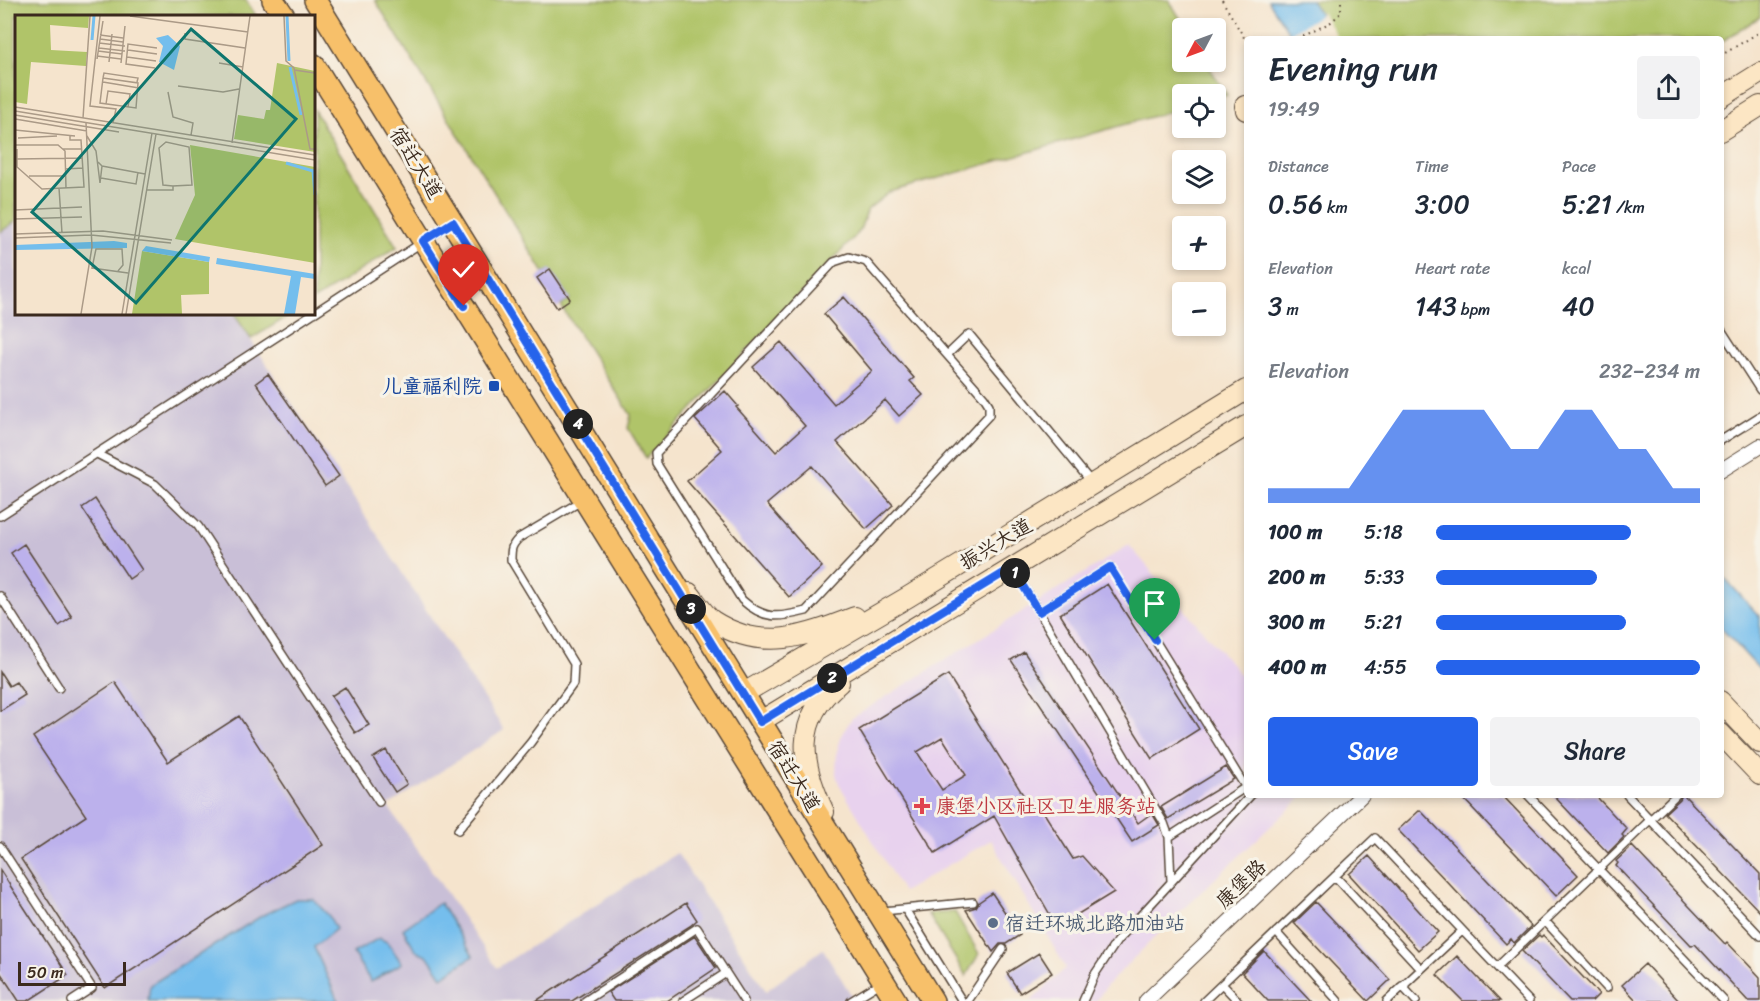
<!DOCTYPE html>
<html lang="en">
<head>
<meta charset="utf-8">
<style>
	:root { --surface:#fff; --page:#f2f2f3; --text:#1f2937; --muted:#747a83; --accent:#2563eb }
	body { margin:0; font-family:Sriracha,"LXGW WenKai TC",sans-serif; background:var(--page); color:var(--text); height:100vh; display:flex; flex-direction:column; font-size:22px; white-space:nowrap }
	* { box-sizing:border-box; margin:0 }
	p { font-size:20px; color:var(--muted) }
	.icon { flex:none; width:33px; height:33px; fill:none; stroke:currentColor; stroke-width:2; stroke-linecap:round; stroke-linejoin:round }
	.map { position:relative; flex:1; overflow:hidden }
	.panel { position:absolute; left:1244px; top:36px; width:480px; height:762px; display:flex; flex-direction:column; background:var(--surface); border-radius:6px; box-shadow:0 3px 9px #0003 }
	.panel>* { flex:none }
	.needle { width:39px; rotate:229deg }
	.buttons { position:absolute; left:1172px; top:18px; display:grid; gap:12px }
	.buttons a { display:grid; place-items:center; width:54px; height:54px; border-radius:6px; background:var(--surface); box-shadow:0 3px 9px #0003; font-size:30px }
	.scale { position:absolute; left:18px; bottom:15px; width:108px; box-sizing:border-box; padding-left:6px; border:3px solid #3b2a1e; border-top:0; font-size:16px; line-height:21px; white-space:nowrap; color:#3b2a1e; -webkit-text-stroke:4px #f7f3e8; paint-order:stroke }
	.pin { position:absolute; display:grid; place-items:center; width:51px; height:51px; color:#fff; margin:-62px -26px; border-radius:50% 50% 50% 0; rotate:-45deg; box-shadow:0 0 6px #0007 }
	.pin .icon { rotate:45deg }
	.km { position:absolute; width:30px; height:30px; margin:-15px; border-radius:50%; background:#222; color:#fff; font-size:16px; line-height:30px; text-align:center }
	.round { display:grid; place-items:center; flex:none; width:63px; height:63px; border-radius:6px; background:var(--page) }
	.head { display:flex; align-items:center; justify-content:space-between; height:102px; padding:0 24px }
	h1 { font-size:33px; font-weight:600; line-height:45px }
	.metrics { display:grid; grid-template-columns:repeat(3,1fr); gap:9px; height:102px; padding:6px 24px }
	.metrics div { display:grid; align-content:center }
	.metrics b { font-size:26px; font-weight:600 }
	.metrics small { font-size:16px; font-weight:400 }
	.metrics p { font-size:16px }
	.chart { height:168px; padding:12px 24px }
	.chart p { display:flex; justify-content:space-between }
	.chart svg { width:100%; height:108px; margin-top:6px; fill:var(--accent); opacity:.7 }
	.button { display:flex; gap:12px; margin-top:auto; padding:12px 24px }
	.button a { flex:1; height:69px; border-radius:6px; background:var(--accent); color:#fff; font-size:24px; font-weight:600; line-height:69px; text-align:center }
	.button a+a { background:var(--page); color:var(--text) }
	ul { padding:0 24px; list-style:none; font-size:20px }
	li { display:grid; grid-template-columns:96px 72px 1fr; align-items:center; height:45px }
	li i { height:15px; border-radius:8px; background:var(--accent) }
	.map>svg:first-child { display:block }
</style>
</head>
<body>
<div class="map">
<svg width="1760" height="1001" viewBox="0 0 1760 1001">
	<rect width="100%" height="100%" fill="#f7f3e8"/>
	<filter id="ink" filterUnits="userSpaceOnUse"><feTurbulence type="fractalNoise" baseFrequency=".0167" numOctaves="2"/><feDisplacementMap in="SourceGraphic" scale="12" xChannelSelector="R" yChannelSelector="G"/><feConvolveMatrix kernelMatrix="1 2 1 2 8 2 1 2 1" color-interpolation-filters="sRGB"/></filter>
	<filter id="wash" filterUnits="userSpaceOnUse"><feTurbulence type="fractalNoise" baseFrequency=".008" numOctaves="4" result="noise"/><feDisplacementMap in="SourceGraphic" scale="24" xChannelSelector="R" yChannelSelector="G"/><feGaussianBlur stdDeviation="1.35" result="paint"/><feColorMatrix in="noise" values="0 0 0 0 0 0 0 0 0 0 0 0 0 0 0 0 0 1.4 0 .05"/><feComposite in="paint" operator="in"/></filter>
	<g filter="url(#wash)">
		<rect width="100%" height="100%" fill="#f5e4cd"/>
		<!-- built -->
		<path fill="#e8d2ee" d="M1129 545 1246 681V795H1304L1185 907 1108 984 1096 1001H1031L1066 968 991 840 903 892 839 784 836 774 837 751 842 734 852 718Z"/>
		<!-- industrial -->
		<path fill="#c9bfd7" d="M16 221V314H234L504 730 388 806 497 968 677 853 766 991 823 949 855 1001H0V232Z"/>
		<!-- green -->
		<path fill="#b0c469" stroke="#767744" stroke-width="1.5" d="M0 0H246L256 16H16V221L0 232Z
			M375 0H1169L1186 28H1182V62H1206L1227 95 1215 99V94H1182V108L890 192 868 209 859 232 646 458 628 428 631 415 561 306 570 299 550 270 544 273Z
			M1311 0H1760V17L1721 42 1720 39H1335Z
			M314 110 397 247 314 300Z
			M234 314H292L251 339Z
			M955 912 979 954 966 976 928 914Z"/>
		<!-- water -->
		<path fill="#74beed" stroke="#587486" stroke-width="1.5" d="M1268 0H1311L1335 39H1293Z
			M1721 574 1760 617V670L1721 628Z
			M296 899H313L329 916 336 929 314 947 338 1001H148L150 985 263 915Z
			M440 903 473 956 442 977 427 955 416 951 403 929Z
			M379 938 387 942 402 963 371 982 353 953Z"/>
		<!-- pier -->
		<path fill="#f5e4cd" d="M1322 12 1338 39H1289L1287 35 1317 17Z"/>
		<g id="blocks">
			<!-- building -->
			<path fill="#bcb1ec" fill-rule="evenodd" d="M550 269 570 299 557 308 537 278Z
				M844 297 914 378 910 381 923 395 899 416 885 400 837 442 893 505 866 529 812 466 767 504 822 567 789 597 687 481 722 450 695 419 725 391 738 406 736 407 776 452 805 426 753 367 781 342 834 404 872 371 824 314Z
				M268 374 339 476 325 486 256 383Z
				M95 499 142 570 129 579 82 508Z
				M24 544 72 617 59 626 11 553Z
				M1107 584 1199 729 1152 759 1060 614Z
				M1024 652 1138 823 1152 813 1159 825 1132 842 1011 660Z
				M0 672 9 686 16 682 25 695 0 711Z
				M948 675 1032 809 1039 805 1073 859 1082 856 1114 892 1057 927 994 816 935 853 859 730ZM942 737 966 775 942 790 917 752Z
				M115 682 168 762 239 716 323 845 105 988 21 859 86 816 33 737Z
				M345 687 369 725 355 733 331 696Z
				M386 750 407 784 395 792 373 758Z
				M1226 767 1234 779 1168 819 1161 807Z
				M1460 795H1502L1578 875 1556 896Z
				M1553 795H1595L1627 829 1622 835 1624 837 1608 853Z
				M1682 795H1684L1760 874V912L1665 813 1680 799Z
				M1420 810 1531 926 1514 943 1511 939 1506 944 1398 830Z
				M1632 846 1725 944 1727 942 1760 977V1001H1748L1695 944 1692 946 1616 866 1618 863 1616 861Z
				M1369 856 1438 932 1418 950 1349 874Z
				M0 870 68 975 28 1001H19L0 972Z
				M992 893 1020 935 1006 944H1000L993 952 966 910 976 907 979 902Z
				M1316 902 1390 980 1368 1001 1294 923Z
				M686 903 697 920 690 926 572 1001H536Z
				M1539 935 1541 937 1543 935 1599 994 1592 1001H1570L1522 951Z
				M695 936 716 968 667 1001H614L608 992Z
				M1264 951 1311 1001H1268L1242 973Z
				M1039 953 1052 973 1020 993 1007 973Z
				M1457 956 1500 1001H1463L1437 975Z
				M1645 964 1679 1001H1637L1622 985Z"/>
		</g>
	</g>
	<g filter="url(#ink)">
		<use href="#blocks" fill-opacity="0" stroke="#574638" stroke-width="1.5"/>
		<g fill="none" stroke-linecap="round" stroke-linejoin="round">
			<!-- lane casing -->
			<g stroke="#574638" stroke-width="10">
				<path id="lane" d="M314 313 450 224
					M1720 328 1760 390
					M947 355 984 397 989 405V415L806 611C778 618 764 620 742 600L657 464 656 453 834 262 849 257 866 262 947 355 969 334 1092 483
					M1720 441 1760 416
					M97 454 155 484 198 526 379 802
					M0 516 312 314
					M1014 570 1164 823 1169 837
					M0 596 59 688
					M1039 612 1110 567 1246 788
					M1528 795 1724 1001
					M1627 795 1760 936
					M458 830 531 742 573 684 574 664 511 560C511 549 511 546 519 538L583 500
					M0 846 92 988 72 1001
					M1335 876 1421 969
					M1171 881 1169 837 1246 787
					M905 909 962 1001
					M883 911 973 902
					M1545 921 1607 988
					M1276 932 1338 1001
					M1497 967 1676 795
					M1222 984 1238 1001
					M1402 986 1416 1001
					M585 1001 697 928 744 1001
					M683 1001 726 973
					M851 1001 882 982
					M968 1001 1003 949
					M1083 1001 1095 974 1117 941 1251 795
					M1204 1001 1375 838 1529 1001
					M1387 1001 1462 931"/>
			</g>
			<!-- street casing -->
			<g stroke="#574638" stroke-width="16">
				<path id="street" d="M1720 471 1760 446
					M1146 1001 1362 795"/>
			</g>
			<!-- secondary casing -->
			<g stroke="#574638" stroke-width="22">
				<path id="secondary" d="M1720 98 1760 73
					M1245 106 1246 110
					M1720 131 1760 106
					M689 593C696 601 704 615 713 621 763 653 806 636 855 617
					M744 693 908 597 1246 390
					M1720 701 1760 743
					M761 721 1246 426
					M1720 733 1760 775
					M824 812C801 764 793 720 839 683"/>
			</g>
			<!-- primary casing -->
			<g stroke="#574638" stroke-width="24">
				<path id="primary" d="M273 0 284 16
					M315 0 933 1001
					M314 65 896 1001"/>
			</g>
			<!-- path -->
			<path stroke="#574638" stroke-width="2" stroke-dasharray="1.5 4.5" stroke-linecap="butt" d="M1222 0 1246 41
				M1298 39 1331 22 1341 13V0
				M1720 56 1760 32"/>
			<!-- lane -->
			<use href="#lane" stroke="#fff" stroke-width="7"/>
			<!-- street -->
			<use href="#street" stroke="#fff" stroke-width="14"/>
			<!-- secondary -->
			<use href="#secondary" stroke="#fce6c4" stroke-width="20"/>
			<!-- primary -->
			<use href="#primary" stroke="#f7c06b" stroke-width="21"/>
		</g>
	</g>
	<g fill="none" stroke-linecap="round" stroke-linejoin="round" filter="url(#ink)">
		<!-- route casing -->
		<g stroke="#fff" stroke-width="12">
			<path id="route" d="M464 306 423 241 453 222 760 722 1012 568 1039 612 1110 567 1155 640"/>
		</g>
		<!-- route -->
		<use href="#route" stroke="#2563eb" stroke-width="8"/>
	</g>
	<!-- markers -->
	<rect fill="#1a4fb4" stroke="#f7f3e8" stroke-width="2" x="488" y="380" width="12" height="12" rx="3"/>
	<path fill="#e0444e" stroke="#f7f3e8" stroke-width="2" d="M919 797h6v6h6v6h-6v6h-6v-6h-6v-6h6z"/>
	<circle fill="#5c6f8a" stroke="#f7f3e8" stroke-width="2" cx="993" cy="923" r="6"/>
	<g text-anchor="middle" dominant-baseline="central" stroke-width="6" stroke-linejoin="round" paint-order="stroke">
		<!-- street labels -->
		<g font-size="20" fill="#3b2a1e" stroke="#f7f3e8">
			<text transform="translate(416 163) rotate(58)">宿迁大道</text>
			<text transform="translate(996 544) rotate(-31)">振兴大道</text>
			<text transform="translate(794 776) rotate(58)">宿迁大道</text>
			<text transform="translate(1241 884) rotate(-44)">康堡路</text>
		</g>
		<!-- transit labels -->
		<g font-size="20" fill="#164399" stroke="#f7f3e8" text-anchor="end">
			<text x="482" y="386">儿童福利院</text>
		</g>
		<!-- health labels -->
		<g font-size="20" fill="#be3a42" stroke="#f7f3e8" text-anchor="start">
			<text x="936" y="806">康堡小区社区卫生服务站</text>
		</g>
		<!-- service labels -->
		<g font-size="20" fill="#4e5e75" stroke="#f7f3e8" text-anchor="start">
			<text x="1005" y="923">宿迁环城北路加油站</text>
		</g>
	</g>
	<!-- overview -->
	<g transform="translate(15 15)">
		<rect width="300" height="300" fill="#f5e4cd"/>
		<path d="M0 1H74L73 13 35 10 36 35 72 37 71 51 16 47 12 89 0 87ZM262 48 300 56V137L219 124 223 100 249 104 251 95H255ZM175 130 300 152V248L160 224 180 180ZM127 236 194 247V279L166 280 167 299H117Z" fill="#b0c469"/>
		<path d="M153 20 165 31 159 55 144 47 148 31 141 23ZM99 226 112 228V233L0 235V230ZM131 231 195 242 194 247 127 236ZM202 243 300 259V264L286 262 280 299H269L276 261 201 249Z" fill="#74beed"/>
		<path fill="none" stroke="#74beed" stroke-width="3" d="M272 1 274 46M77 25 79 1M275 52 286 100M271 148 298 156 300 180"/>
		<path fill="none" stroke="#ab9a87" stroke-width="1.5" d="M85 1 75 91 101 94 98 108M115 1 233 17M269 1 271 46 279 53 295 134H300M170 18V24L230 33M85 20 108 23M85 24 108 27M84 28 110 31M84 33 110 36M113 35 142 39M83 36 107 39M82 41 106 44M112 42 141 46M82 44 88 6M94 47 97 19M106 48 110 11M204 48 228 52M140 53 111 49 113 29 142 33M279 55 300 58M88 63 123 68 121 93 85 88ZM88 63 89 58 123 63 122 67M88 67 124 73M163 71 208 77 224 74M153 77 158 102 178 108 176 120M91 89 93 76 115 79 113 92M0 92 300 140M0 96 300 145M0 100 104 117M68 103 75 1M0 104 72 116M0 115 60 121M72 121 81 136 85 168 87 151 83 147M3 123 42 121M217 128 235 1M0 130H43L50 136 51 173M2 134V152L27 174 69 172 66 125H55V120M48 134H67M2 144 67 143M87 151 130 159M50 154 68 153M14 161H51M86 163 121 169 123 157M44 173 47 218M132 175H158V171L177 170 174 132 151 127 144 133 148 170 158 171M0 195 67 192M0 204 67 202M0 219 88 216 157 225M0 223 76 220 156 228M103 256 108 250 107 234H81L77 253 113 258M66 299 77 232 71 108M107 299 137 118M111 299 141 119"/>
		<path fill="#0f766e" fill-opacity="0.15" stroke="#0f766e" stroke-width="3" d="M176 14 281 104 121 288 17 197Z"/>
		<rect width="300" height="300" fill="none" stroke="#3b2a1e" stroke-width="3"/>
	</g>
</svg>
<div class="buttons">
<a><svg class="needle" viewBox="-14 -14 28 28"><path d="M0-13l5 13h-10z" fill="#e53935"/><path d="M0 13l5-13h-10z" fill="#747a83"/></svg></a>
<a><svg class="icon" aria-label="locate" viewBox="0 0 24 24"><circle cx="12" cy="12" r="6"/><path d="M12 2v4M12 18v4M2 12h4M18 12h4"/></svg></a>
<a><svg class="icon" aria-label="layers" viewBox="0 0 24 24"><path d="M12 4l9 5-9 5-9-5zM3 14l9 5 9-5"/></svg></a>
<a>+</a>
<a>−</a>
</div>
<div class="scale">50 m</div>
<div class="pin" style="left:1155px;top:640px;background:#1e9e55"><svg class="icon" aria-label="arrive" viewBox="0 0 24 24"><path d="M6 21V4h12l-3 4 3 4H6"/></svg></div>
<div class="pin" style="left:464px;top:306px;background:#d93025"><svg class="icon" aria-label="check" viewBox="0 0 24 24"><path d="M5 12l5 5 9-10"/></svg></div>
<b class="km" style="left:1015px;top:573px">1</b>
<b class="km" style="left:832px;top:678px">2</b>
<b class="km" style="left:691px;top:609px">3</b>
<b class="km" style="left:578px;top:424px">4</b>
<section class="panel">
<div class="head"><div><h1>Evening run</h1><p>19:49</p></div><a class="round"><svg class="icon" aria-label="share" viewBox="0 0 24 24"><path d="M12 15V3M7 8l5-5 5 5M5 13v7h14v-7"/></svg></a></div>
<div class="metrics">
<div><p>Distance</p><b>0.56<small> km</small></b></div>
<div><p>Time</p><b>3:00</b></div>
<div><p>Pace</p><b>5:21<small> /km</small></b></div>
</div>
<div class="metrics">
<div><p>Elevation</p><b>3<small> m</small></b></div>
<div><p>Heart rate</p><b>143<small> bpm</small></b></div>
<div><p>kcal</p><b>40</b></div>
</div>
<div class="chart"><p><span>Elevation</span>232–234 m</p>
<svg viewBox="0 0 160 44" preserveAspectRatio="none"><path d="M0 44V38L10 38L20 38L30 38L40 22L50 6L60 6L70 6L80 6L90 22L100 22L110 6L120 6L130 22L140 22L150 38L160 38V44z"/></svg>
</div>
<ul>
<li><b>100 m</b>5:18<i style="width:74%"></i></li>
<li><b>200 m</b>5:33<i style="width:61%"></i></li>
<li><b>300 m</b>5:21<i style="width:72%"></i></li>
<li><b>400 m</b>4:55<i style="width:100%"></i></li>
</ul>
<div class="button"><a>Save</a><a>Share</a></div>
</section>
</div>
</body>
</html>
